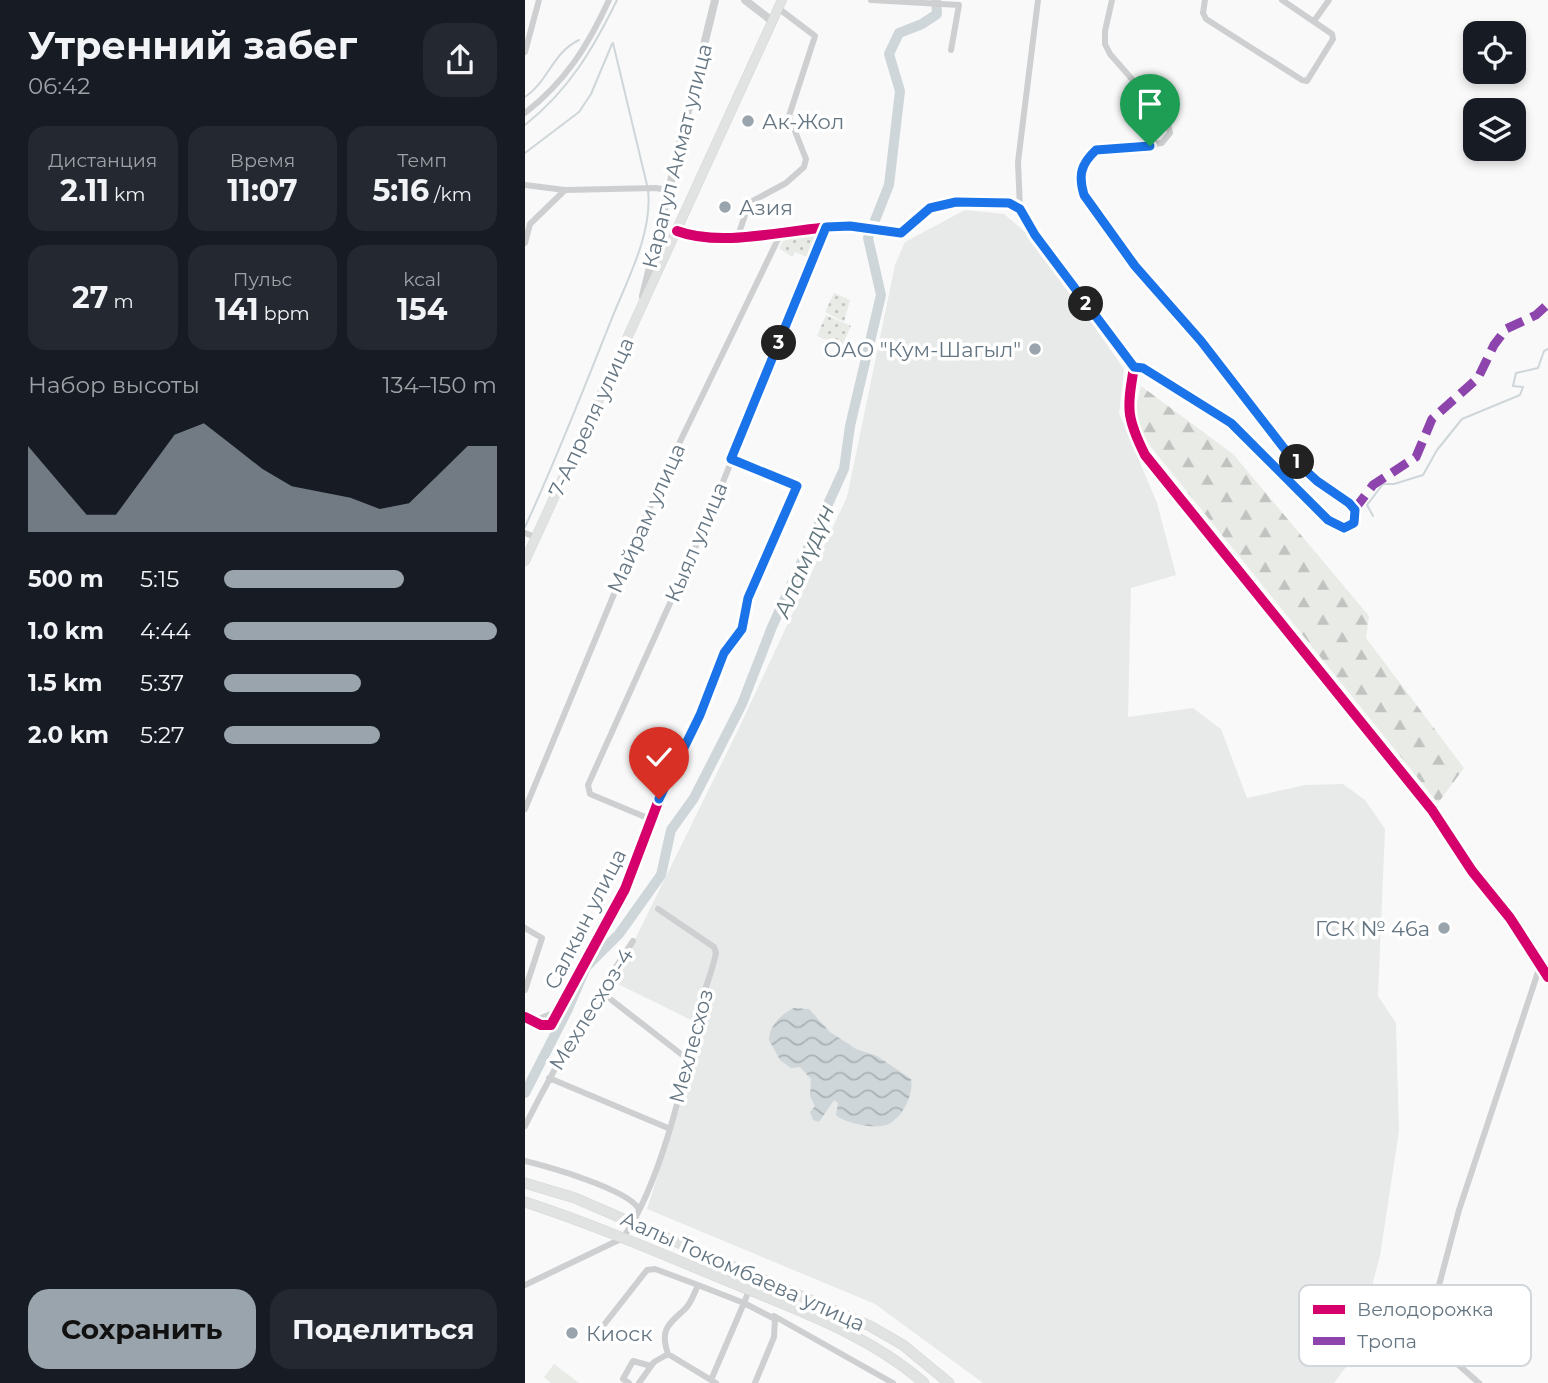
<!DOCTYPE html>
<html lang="ru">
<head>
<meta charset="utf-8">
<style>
	:root { --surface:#171b24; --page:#242831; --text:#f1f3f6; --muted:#9ea1a6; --accent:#99a4ac }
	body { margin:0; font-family:Montserrat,sans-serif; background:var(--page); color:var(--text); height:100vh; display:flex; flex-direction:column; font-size:26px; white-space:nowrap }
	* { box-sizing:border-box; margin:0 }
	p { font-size:23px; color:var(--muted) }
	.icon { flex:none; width:38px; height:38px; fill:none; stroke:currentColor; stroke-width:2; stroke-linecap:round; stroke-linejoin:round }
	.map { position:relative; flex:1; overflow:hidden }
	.drawer { display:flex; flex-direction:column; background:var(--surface); width:525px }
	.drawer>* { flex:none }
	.tools { position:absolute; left:938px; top:21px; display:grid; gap:14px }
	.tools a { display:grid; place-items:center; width:63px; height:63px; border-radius:14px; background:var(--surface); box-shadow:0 4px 10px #0003; font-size:35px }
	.pin { position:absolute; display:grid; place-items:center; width:60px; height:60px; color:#fff; margin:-72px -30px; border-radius:50% 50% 50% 0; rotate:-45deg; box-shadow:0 0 7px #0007 }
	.pin .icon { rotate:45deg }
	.km { position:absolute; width:35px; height:35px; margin:-18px; border-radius:50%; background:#222; color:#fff; font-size:19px; line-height:35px; text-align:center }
	.round { display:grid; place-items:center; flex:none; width:74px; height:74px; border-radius:21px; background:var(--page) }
	.overview { display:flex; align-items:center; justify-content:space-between; height:119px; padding:0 28px }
	h1 { font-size:38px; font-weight:700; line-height:52px }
	.stats { display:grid; grid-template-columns:repeat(3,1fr); gap:10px; height:119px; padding:7px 28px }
	.stats div { display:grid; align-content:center; border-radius:18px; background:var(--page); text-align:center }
	.stats b { font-size:30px; font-weight:700 }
	.stats small { font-size:19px; font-weight:400 }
	.stats p { font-size:19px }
	.chart { height:196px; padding:14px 28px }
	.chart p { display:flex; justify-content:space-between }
	.chart svg { width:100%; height:126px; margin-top:7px; fill:var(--accent); opacity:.7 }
	.action { display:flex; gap:14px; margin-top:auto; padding:14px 28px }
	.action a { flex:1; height:80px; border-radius:21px; background:var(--accent); color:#111; font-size:28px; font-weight:700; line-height:80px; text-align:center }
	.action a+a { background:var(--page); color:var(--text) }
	ul { padding:0 28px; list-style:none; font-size:23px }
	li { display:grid; grid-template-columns:112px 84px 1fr; align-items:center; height:52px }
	li i { height:18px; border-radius:9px; background:var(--accent) }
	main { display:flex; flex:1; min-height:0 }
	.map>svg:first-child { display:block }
</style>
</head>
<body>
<main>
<section class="drawer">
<div class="overview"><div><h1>Утренний забег</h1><p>06:42</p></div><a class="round"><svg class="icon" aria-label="share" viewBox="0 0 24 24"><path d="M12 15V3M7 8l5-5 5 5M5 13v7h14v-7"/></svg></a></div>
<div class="stats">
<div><p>Дистанция</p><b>2.11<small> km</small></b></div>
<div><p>Время</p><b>11:07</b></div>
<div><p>Темп</p><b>5:16<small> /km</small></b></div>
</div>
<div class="stats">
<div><b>27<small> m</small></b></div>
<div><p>Пульс</p><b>141<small> bpm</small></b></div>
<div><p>kcal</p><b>154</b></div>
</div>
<div class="chart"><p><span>Набор высоты</span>134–150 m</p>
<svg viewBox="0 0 160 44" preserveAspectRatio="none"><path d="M0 44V14L10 26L20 38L30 38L40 24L50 10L60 6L70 14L80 22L90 28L100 30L110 32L120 36L130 34L140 24L150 14L160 14V44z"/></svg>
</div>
<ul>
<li><b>500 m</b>5:15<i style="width:66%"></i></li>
<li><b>1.0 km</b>4:44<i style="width:100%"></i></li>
<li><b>1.5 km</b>5:37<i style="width:50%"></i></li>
<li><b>2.0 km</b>5:27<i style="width:57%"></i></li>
</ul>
<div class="action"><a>Сохранить</a><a>Поделиться</a></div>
</section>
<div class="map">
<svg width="1023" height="1383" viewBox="0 0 1023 1383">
	<defs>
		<pattern id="grass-dots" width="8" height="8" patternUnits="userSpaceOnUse" patternTransform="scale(1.75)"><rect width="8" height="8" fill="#e8ebe6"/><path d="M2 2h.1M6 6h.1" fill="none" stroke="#c0c3c0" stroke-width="1.8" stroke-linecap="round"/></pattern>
		<pattern id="forest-firs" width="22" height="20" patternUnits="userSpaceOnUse" patternTransform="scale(1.75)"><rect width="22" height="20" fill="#e8ebe6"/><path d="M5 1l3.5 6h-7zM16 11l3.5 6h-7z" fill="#c0c3c0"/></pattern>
		<pattern id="water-waves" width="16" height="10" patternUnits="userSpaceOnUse" patternTransform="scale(1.75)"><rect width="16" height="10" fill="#ced6d9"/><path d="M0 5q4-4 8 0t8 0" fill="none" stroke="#abb2b5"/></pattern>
	</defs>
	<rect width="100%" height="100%" fill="#f9f9f9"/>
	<!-- built -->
	<path fill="#e8e9e9" d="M440 210 479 214 507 238 599 369 594 413 632 503 651 575 606 588 603 717 668 708 696 729 722 798 780 785 818 784 840 800 860 829 853 996 871 1023 874 1131 855 1256 827 1359 809 1383H458L350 1304 122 1209 180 1027 89 982 213 730 322 497 370 265 380 242Z"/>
	<!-- grass -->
	<path fill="url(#grass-dots)" d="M270 235H288L291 242 284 258 270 252 267 257 254 248 258 241Z
		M309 293 325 300 319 322 300 312Z
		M301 315 326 326 317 346 292 336Z"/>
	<!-- forest -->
	<path fill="url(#forest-firs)" d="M616 386 708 454 844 616 841 638 939 768 913 803 626 447 608 420Z"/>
	<!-- pitch -->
	<path fill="#e8ebe6" d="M29 1364 54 1383H26L19 1377Z"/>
	<!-- water -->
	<path fill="url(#water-waves)" d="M269 1008 284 1009 305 1032 331 1049 352 1056 386 1079C389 1094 377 1120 361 1125 350 1129 321 1124 311 1115L313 1103 309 1100 294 1122 288 1120 285 1112 290 1106 285 1096 286 1079 275 1067 266 1068 255 1060 244 1040C244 1026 257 1013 269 1008Z"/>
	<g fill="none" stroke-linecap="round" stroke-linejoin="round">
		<!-- stream -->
		<path stroke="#ced6d9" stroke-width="2" d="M88 43 122 185
			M0 97C23 82 28 52 54 40
			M0 125C44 90 68 49 92 0
			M0 153 54 112 66 94 87 44
			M848 516 842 505 858 484H869L898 475 912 450 937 419 995 395 998 387 988 386 991 373 1013 368 1019 351 1023 349
			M0 527C31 460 58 391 85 323 101 282 128 234 123 190"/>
		<!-- river -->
		<path stroke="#ced6d9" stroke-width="10" d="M0 1093 42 1011 61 967 94 934 136 875 146 830 169 798 217 704 247 627 319 469 325 426 356 295 343 238 364 185 375 91 364 54 374 33 397 24 412 14 411 0"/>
		<!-- secondary casing -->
		<g stroke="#d5d6d7" stroke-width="10">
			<path id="secondary" d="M0 561 257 0"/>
		</g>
		<!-- primary casing -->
		<g stroke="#d5d6d7" stroke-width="11">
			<path id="primary" d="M0 1183 50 1198 345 1326 378 1345 424 1383
				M0 1202C70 1225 137 1254 205 1282 272 1310 343 1334 399 1383"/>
		</g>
		<!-- minor -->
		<path stroke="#cecfd0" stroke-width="6" d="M346 0 434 5 426 50
			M587 0 580 31V44L585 54 642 119 645 133 637 143 571 151 556 172 559 195 610 266 676 341 765 456 792 481 824 503 829 510V523L819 528 803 520 706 423 618 368 609 367
			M680 0 678 13 681 19 777 80 782 81 808 39 807 34 757 0
			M789 21 804 0
			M0 52 14 0
			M0 113C40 82 63 46 84 0
			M0 185 40 190
			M495 209 493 162 513 0
			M152 231C200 249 271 227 321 226 339 225 358 231 376 233L405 208 431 202 484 203 495 209 510 235 609 367C602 409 601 417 620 455L907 810 947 871 985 918 1023 977
			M213 236 224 203 261 183 279 167 281 159 264 116 290 36 253 8
			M0 243 5 224 40 190 131 188 146 191
			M0 533 11 537
			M0 809 135 483 256 233
			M125 819 65 794 63 785 183 519 301 227
			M0 928 17 938 0 990
			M75 991 165 1061
			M0 1017 16 1025H26L100 889 144 773 175 715 199 653 217 629 223 598 272 487 206 459
			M9 1021 33 1011
			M24 1078 143 1128
			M0 1126C32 1062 68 1001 108 941
			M0 1161C24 1167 102 1189 114 1209
			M0 1285 98 1238C136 1183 159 1081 173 1015 177 994 187 974 191 953L189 947 133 909
			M906 1312 891 1345 916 1353
			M249 1316 368 1383
			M78 1326 122 1270 130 1269 173 1285
			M143 1354C135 1331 142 1325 159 1310 166 1304 169 1294 173 1285L219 1303 224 1290
			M186 1380 219 1303 250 1319 249 1337 230 1383
			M104 1383 98 1379 108 1361 126 1366
			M114 1383 129 1362 143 1354 191 1383
			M954 1383 913 1347 907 1329 908 1308 934 1210 1015 966"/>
		<!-- tertiary -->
		<path stroke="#cecfd0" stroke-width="8" d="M220 0 247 21
			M118 296 190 0"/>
		<!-- secondary -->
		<use href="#secondary" stroke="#e1e2e2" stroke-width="9"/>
		<!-- primary -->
		<use href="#primary" stroke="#e1e2e2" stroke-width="10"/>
		<!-- quiet -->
		<path stroke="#8e44ad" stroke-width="9" stroke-dasharray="18 9" stroke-linecap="butt" d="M829 510 848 485 891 457 907 419 953 378 969 345 981 329 1011 315 1023 304"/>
		<!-- cycleway casing -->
		<g stroke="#fff" stroke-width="15">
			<path id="cycleway" d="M152 231C200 249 271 227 321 226 339 225 358 231 376 233L405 208 431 202 484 203 495 209 510 235 609 367C602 409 601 417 620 455L907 810 947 871 985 918 1023 977
				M0 1017 16 1025H26L100 889 144 773 175 715 199 653 217 629 223 598 272 487 206 459"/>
		</g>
		<!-- cycleway -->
		<use href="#cycleway" stroke="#d6006c" stroke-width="10"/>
	</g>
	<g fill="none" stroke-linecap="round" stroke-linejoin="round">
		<!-- route casing -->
		<g stroke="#fff" stroke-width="14">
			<path id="route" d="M134 799 175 715 199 653 217 629 223 598 272 486 206 459 301 227 325 226 376 233 405 208 431 202 484 203 495 209 510 235 609 367 618 368 706 423 803 520 819 528 829 523 830 510 824 503 792 481 765 456 676 341 610 266 559 195C553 175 556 164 571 150L625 146"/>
		</g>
		<!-- route -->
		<use href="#route" stroke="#1a73e8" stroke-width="9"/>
	</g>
	<!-- markers -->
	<g fill="#99a4ac" stroke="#fff" stroke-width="2.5">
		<circle cx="223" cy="121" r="7"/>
		<circle cx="200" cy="207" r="7"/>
		<circle cx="510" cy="349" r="7"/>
		<circle cx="919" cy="928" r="7"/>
		<circle cx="47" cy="1333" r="7"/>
	</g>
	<g text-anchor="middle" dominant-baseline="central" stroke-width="7" stroke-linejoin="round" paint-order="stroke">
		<!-- poi labels -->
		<g font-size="21" fill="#657683" stroke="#fff" text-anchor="start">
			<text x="237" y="121">Ак-Жол</text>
			<text x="214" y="207">Азия</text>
			<text x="496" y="349" text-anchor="end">ОАО "Кум-Шагыл"</text>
			<text x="905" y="928" text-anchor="end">ГСК № 46а</text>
			<text x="61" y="1333">Киоск</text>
		</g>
		<!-- street labels -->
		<g font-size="21" fill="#657683" stroke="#fff">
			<text transform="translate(152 156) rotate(-76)">Карагул Акмат улица</text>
			<text transform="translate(66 417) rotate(-65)">7-Апреля улица</text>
			<text transform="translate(121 518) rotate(-66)">Майрам улица</text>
			<text transform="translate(171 542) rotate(-67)">Кыял улица</text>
			<text transform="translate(60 919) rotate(-63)">Салкын улица</text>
			<text transform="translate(66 1009) rotate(-58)">Мехлесхоз-4</text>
			<text transform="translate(166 1046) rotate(-75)">Мехлесхоз</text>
			<text transform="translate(218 1271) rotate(24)">Аалы Токомбаева улица</text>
		</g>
		<!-- water labels -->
		<g font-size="23" font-style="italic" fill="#60757c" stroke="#fff">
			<text transform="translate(279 561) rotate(-67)">Аламүдүн</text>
		</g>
	</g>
	<!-- legend -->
	<rect x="774" y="1285" width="232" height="81" rx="10" fill="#fff" stroke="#d1d6da" stroke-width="2"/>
	<rect x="788" y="1305" width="32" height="9" fill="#d6006c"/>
	<rect x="788" y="1337" width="32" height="8" fill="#8e44ad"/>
	<g font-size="19" fill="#657683">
		<text x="832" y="1316">Велодорожка</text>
		<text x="832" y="1348">Тропа</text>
	</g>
</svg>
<div class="tools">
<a><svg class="icon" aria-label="locate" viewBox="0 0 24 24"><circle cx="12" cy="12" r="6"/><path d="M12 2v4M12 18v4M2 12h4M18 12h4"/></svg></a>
<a><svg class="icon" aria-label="layers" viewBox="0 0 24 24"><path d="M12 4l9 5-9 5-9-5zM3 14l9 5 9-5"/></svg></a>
</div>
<div class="pin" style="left:625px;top:146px;background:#1e9e55"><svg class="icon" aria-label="arrive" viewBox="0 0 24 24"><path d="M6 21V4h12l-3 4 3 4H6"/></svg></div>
<div class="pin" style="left:134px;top:799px;background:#d93025"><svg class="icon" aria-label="check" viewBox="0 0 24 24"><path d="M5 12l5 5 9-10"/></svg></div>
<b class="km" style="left:772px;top:462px">1</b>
<b class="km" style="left:561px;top:304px">2</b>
<b class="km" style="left:254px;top:343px">3</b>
</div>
</main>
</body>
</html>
